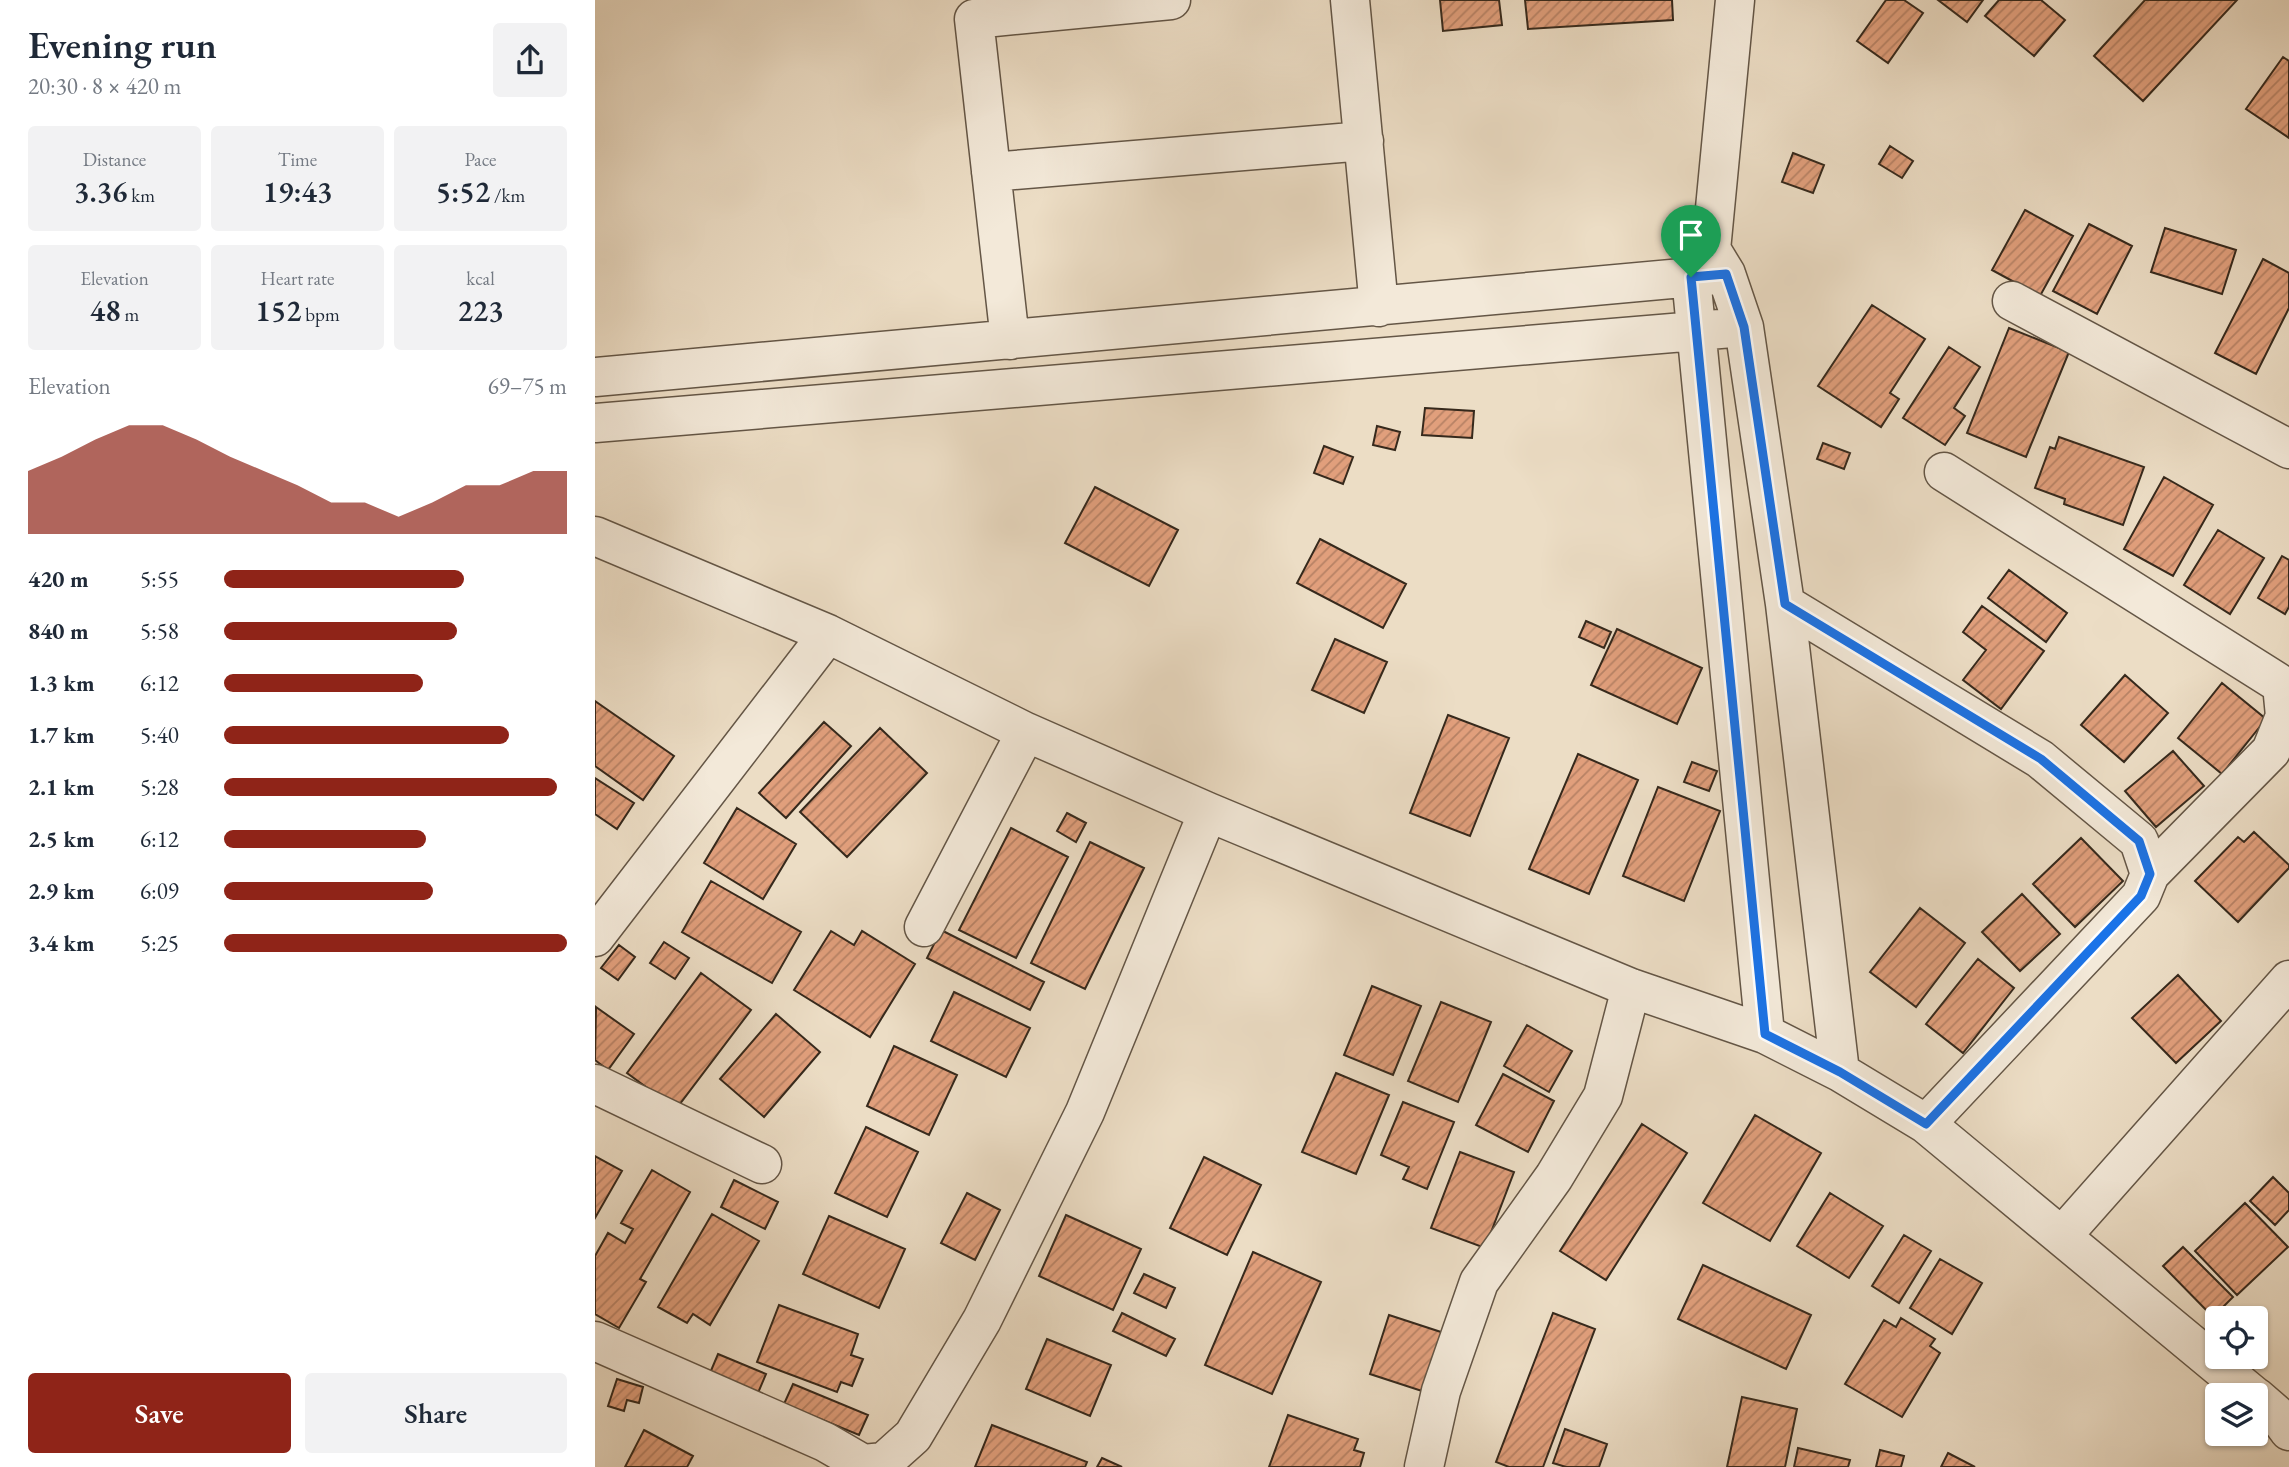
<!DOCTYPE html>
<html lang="en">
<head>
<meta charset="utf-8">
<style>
	:root { --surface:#fff; --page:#f2f2f3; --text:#1f2937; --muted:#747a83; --accent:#8f2418 }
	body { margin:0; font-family:"EB Garamond",serif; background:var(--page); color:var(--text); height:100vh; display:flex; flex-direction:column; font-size:26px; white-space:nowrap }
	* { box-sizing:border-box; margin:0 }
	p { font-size:23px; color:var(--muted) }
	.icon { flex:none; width:38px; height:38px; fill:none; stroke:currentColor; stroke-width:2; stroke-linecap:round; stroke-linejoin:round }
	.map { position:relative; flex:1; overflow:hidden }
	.details { display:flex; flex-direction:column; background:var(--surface); width:595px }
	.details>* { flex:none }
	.buttons { position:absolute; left:1610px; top:1306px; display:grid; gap:14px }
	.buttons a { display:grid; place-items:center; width:63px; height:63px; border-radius:7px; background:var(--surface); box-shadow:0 2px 5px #0004; font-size:35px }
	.pin { position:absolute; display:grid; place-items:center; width:60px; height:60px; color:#fff; margin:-72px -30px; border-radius:50% 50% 50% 0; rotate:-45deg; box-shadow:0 0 7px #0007 }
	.pin .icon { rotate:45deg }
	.round { display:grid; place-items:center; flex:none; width:74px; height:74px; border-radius:7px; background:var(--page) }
	.headline { display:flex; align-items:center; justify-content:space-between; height:119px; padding:0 28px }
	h1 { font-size:38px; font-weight:600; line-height:52px }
	.stats { display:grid; grid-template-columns:repeat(3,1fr); gap:10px; height:119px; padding:7px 28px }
	.stats div { display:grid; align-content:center; border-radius:7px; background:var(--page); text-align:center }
	.stats b { font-size:30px; font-weight:600 }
	.stats small { font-size:19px; font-weight:400 }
	.stats p { font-size:19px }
	.chart { height:196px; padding:14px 28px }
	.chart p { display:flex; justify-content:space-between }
	.chart svg { width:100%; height:126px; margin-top:7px; fill:var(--accent); opacity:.7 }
	.cta { display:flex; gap:14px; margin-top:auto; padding:14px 28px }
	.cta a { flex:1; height:80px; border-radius:7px; background:var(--accent); color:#fff; font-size:28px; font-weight:600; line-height:80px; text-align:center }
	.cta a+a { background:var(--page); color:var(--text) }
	ul { padding:0 28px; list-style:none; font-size:23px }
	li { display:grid; grid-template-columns:112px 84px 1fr; align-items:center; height:52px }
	li i { height:18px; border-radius:9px; background:var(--accent) }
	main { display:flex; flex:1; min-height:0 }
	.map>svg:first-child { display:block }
</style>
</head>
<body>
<main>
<section class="details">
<div class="headline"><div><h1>Evening run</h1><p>20:30 · 8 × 420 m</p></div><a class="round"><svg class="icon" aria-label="share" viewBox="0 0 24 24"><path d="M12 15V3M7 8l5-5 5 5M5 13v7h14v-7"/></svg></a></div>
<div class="stats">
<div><p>Distance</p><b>3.36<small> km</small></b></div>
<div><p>Time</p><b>19:43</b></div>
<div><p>Pace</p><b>5:52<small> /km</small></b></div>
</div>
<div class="stats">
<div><p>Elevation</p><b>48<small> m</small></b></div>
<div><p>Heart rate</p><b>152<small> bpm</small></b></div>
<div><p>kcal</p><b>223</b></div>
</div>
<div class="chart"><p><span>Elevation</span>69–75 m</p>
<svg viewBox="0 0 160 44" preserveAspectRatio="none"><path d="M0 44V22L10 17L20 11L30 6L40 6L50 11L60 17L70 22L80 27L90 33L100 33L110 38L120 33L130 27L140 27L150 22L160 22V44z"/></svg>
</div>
<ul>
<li><b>420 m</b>5:55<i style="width:70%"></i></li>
<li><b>840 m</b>5:58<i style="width:68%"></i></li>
<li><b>1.3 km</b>6:12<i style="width:58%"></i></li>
<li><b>1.7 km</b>5:40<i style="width:83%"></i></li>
<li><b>2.1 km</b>5:28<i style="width:97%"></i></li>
<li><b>2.5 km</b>6:12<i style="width:59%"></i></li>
<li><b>2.9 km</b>6:09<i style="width:61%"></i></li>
<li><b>3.4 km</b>5:25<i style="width:100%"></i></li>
</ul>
<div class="cta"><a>Save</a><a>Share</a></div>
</section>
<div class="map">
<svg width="1694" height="1467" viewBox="0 0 1694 1467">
	<defs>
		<pattern id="building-hatch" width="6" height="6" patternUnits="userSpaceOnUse" patternTransform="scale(1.75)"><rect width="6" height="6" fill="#e19f7c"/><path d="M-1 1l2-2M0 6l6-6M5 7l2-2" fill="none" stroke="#b78265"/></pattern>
	</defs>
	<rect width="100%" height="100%" fill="#ecddc5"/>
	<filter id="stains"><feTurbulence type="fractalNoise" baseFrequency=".00286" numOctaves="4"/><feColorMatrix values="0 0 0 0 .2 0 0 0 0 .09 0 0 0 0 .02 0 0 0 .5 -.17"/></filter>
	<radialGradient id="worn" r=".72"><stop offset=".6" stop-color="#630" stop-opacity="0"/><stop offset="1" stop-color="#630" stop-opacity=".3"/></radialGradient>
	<!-- building -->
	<path fill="url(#building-hatch)" stroke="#36291c" stroke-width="2" d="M845 0H904L907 25 848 31Z
		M930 0H1077L1078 20 933 29Z
		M1291 0H1309L1328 13 1293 63 1262 41Z
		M1343 0H1388L1372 22Z
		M1404 0H1446L1470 20 1439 56 1390 16Z
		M1550 0H1642L1548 101 1499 56Z
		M1688 57 1694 61V138L1651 109Z
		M1295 146 1318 161 1307 178 1284 164Z
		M1198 153 1229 165 1218 193 1187 182Z
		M1430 210 1478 236 1445 296 1397 270Z
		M1494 224 1537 246 1502 314 1458 291Z
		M1570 228 1641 250 1627 294 1556 272Z
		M1668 259 1694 273V308L1661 374 1620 353Z
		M1277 305 1330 339 1295 393 1304 399 1286 427 1223 386Z
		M1414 328 1474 352 1431 457 1372 433Z
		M1354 347 1385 367 1359 408 1370 416 1350 445 1308 418Z
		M830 408 879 411 877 438 827 435Z
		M782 426 805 432 800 450 778 445Z
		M1464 437 1549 467 1528 525 1469 504 1470 499 1440 488 1455 447 1460 449Z
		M1228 443 1255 453 1249 469 1222 459Z
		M729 446 758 457 748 484 719 473Z
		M1569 477 1618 505 1578 576 1529 549Z
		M500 487 583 530 554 586 470 543Z
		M1623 530 1669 558 1635 614 1589 585Z
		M725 539 811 584 788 628 702 583Z
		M1687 556 1694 560V607L1690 614 1663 598Z
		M1414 570 1472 613 1451 642 1393 598Z
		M1387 606 1449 651 1406 709 1368 680 1391 650 1368 632Z
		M991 621 1016 632 1009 648 984 637Z
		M1022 629 1107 668 1082 724 996 685Z
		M740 639 792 662 769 713 717 690Z
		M1530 675 1573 713 1529 762 1486 725Z
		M1627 683 1671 719 1627 774 1583 738Z
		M0 701 79 756 48 800 0 766Z
		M853 715 914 738 875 836 815 813Z
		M229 722 256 746 191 818 164 793Z
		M285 728 332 773 252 857 205 812Z
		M1578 751 1609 786 1561 827 1530 791Z
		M983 754 1043 780 994 894 934 869Z
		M1097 762 1122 771 1114 791 1089 782Z
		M0 778 39 803 22 829 0 814Z
		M1063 787 1125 811 1089 901 1028 876Z
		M142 808 201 844 168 899 109 863Z
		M472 813 491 823 481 842 462 831Z
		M416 828 473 857 421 958 364 930Z
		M1659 832 1694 865V868L1643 922 1600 881 1643 837 1649 842Z
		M1486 838 1528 881 1480 927 1438 884Z
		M495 842 549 868 490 989 436 963Z
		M116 881 206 932 177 983 87 932Z
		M1427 894 1465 934 1425 971 1387 932Z
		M1325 908 1370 943 1321 1007 1275 972Z
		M346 930 449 982 435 1010 332 958Z
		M236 931 259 945 267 931 320 964 275 1037 199 990Z
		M69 942 94 958 80 979 55 963Z
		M24 945 40 957 23 980 6 968Z
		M1383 959 1419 988 1368 1053 1331 1024Z
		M106 973 156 1010 81 1109 32 1073Z
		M1583 975 1626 1021 1581 1063 1537 1018Z
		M777 986 826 1006 798 1075 749 1055Z
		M359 992 435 1028 411 1077 336 1041Z
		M846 1002 896 1022 863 1102 813 1081Z
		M1 1007 39 1034 13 1070 0 1060Z
		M181 1014 225 1052 169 1117 125 1079Z
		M932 1025 977 1051 954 1092 909 1066Z
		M299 1046 362 1075 334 1135 272 1106Z
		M741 1073 794 1095 761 1174 707 1152Z
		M908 1074 959 1101 933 1152 881 1125Z
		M808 1102 859 1122 832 1189 808 1179 814 1167 786 1155Z
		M1160 1115 1226 1153 1175 1241 1108 1203Z
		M1047 1124 1092 1153 1011 1280 965 1251Z
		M271 1127 323 1152 292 1217 240 1193Z
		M865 1152 919 1172 890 1248 836 1228Z
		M0 1156 27 1171 0 1218Z
		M609 1157 666 1185 632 1255 575 1228Z
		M57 1170 95 1192 45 1279 51 1282 24 1328 0 1314V1256L13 1233 30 1243 38 1229 26 1223Z
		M1678 1177 1694 1193V1210L1680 1225 1655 1201Z
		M139 1180 183 1202 170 1229 126 1207Z
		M372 1193 405 1210 380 1260 346 1243Z
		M1235 1193 1288 1226 1254 1278 1202 1246Z
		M1650 1203 1693 1247 1642 1295 1600 1251Z
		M117 1214 164 1241 115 1325 98 1314 92 1323 63 1307Z
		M471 1215 546 1249 518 1310 444 1276Z
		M234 1216 310 1249 284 1308 208 1274Z
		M1309 1235 1336 1251 1304 1303 1277 1286Z
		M1588 1247 1638 1297 1618 1317 1568 1266Z
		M658 1252 726 1282 677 1394 610 1365Z
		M1345 1259 1387 1283 1357 1334 1315 1308Z
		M1108 1265 1216 1315 1191 1369 1083 1319Z
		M549 1274 580 1288 571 1308 539 1293Z
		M184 1305 263 1334 256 1355 268 1359 257 1386 246 1382 242 1392 162 1362Z
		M527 1313 580 1339 571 1356 518 1331Z
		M958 1313 1000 1329 948 1467H914L901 1462Z
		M794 1315 852 1334 833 1393 775 1374Z
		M1306 1318 1340 1339 1335 1346 1345 1353 1307 1417 1250 1384 1289 1320 1301 1327Z
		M452 1339 516 1365 495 1416 431 1389Z
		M123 1354 171 1374 163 1393 115 1373Z
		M22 1379 48 1387 44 1403 32 1400 29 1411 13 1406Z
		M198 1384 273 1415 264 1435 189 1404Z
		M1147 1397 1202 1409 1190 1467H1132Z
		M693 1415 763 1439 759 1450 769 1453 765 1467H674Z
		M397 1425 492 1462 490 1467H380Z
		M970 1429 1012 1444 1004 1467H971L958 1463Z
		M49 1430 98 1456 92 1467H30Z
		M1203 1448 1255 1460 1253 1467H1199Z
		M1285 1450 1309 1456 1306 1467H1281Z
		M1353 1453 1380 1467H1346Z
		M507 1458 527 1467H502Z"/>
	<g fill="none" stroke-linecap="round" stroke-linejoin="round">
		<!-- minor casing -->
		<g stroke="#645646" stroke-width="41">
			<path id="minor" d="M755 0 784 307
				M1140 0 1116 250 1096 277 1170 1034
				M396 172 769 141
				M1117 251 1131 274 1149 327 1190 604 1245 1072
				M1417 301 1694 449
				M415 340 379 19 576 0
				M0 377 1131 274
				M0 423 1149 327
				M1349 472 1687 685 1690 716 1676 751 1555 874
				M0 536 233 634 431 732 613 812 1036 988 1170 1034 1245 1072 1331 1124 1658 1395
				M1190 604 1445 759 1544 841 1555 874 1546 896 1331 1124
				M329 927 431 732
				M0 937 233 634
				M0 1084 167 1164
				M1467 1236 1694 980
				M0 1341 230 1442 268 1464 289 1462 318 1436 387 1320 490 1112 613 812
				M1661 1397 1683 1416 1694 1431
				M829 1467 846 1391 884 1282 959 1177 1008 1096 1036 988"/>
		</g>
		<!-- minor -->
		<use href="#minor" stroke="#f3e9d9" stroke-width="38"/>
	</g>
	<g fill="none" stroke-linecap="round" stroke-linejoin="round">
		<!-- route casing -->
		<g stroke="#fff" stroke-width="14">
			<path id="route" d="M1131 274 1149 327 1190 604 1446 759 1544 841 1555 874 1546 896 1331 1124 1245 1072 1170 1034 1096 277Z"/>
		</g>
		<!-- route -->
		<use href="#route" stroke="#1a73e8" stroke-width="9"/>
	</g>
	<rect width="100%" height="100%" filter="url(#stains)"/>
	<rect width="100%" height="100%" fill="url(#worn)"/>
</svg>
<div class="buttons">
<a><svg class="icon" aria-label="locate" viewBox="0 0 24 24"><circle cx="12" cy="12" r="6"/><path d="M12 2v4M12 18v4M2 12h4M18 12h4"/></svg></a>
<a><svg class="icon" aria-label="layers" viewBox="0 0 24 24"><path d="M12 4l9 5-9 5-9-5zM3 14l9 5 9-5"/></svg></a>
</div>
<div class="pin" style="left:1096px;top:277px;background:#1e9e55"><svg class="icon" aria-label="arrive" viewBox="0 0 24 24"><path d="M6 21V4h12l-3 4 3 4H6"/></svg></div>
</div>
</main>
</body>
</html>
